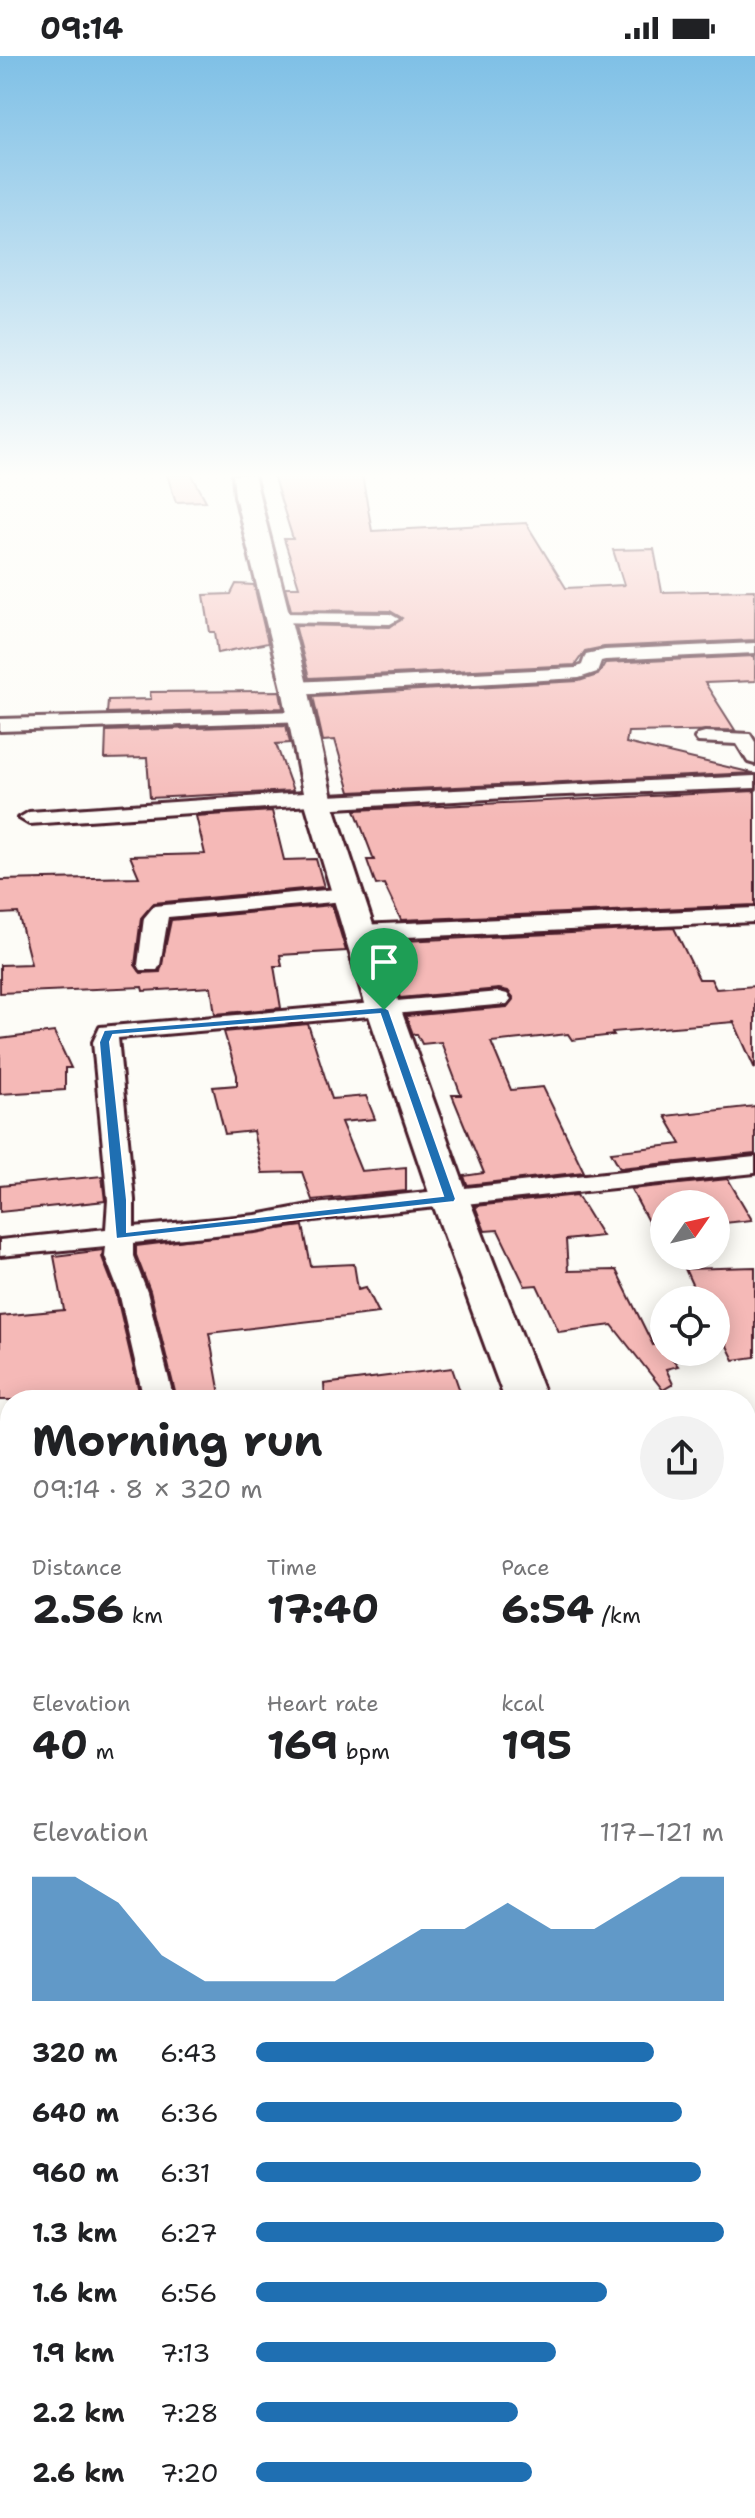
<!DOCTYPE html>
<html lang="en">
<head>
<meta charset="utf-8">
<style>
	:root { --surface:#fff; --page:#f2f2f2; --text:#202124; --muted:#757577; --accent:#1f6fb2 }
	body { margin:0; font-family:"Shantell Sans",sans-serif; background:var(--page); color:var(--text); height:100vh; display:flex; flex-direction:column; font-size:30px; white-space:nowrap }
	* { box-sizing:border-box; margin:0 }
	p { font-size:26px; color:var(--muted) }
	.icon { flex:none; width:44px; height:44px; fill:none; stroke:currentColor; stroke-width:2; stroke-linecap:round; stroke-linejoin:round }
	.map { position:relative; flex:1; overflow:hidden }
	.details { position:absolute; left:0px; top:1334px; width:756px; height:1128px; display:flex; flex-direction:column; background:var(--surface); border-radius:32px 32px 0 0; box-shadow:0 4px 20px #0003 }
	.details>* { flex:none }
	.needle { width:52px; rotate:56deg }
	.tools { position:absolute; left:650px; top:1134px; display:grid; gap:16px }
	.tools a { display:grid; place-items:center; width:80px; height:80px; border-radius:50%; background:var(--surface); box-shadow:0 4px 20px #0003; font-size:40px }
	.pin { position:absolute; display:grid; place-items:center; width:68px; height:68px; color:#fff; margin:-82px -34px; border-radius:50% 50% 50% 0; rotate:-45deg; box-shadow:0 0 8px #0007 }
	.pin .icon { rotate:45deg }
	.round { display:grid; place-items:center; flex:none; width:84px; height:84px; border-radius:42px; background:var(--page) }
	.headline { display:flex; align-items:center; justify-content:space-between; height:136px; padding:0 32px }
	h1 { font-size:44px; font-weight:700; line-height:60px }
	.metrics { display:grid; grid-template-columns:repeat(3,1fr); gap:12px; height:136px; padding:8px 32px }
	.metrics div { display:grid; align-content:center }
	.metrics b { font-size:40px; font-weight:700 }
	.metrics small { font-size:22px; font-weight:400 }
	.metrics p { font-size:22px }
	.chart { height:224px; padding:16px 32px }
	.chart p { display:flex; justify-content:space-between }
	.chart svg { width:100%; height:144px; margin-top:8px; fill:var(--accent); opacity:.7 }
	ul { padding:0 32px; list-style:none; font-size:26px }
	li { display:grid; grid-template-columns:128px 96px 1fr; align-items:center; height:60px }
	li i { height:20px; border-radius:10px; background:var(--accent) }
	.status { display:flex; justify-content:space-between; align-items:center; height:56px; padding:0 40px; background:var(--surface); direction:ltr }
	.status svg { height:22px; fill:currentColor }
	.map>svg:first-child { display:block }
</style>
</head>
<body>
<div class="status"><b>09:14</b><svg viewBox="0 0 49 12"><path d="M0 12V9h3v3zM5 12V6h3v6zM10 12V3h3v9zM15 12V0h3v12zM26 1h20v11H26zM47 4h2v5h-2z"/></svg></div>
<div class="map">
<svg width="755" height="2462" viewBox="0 0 755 2462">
	<rect width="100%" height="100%" fill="#fdfcf7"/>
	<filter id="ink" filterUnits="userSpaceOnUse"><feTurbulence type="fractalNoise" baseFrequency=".0125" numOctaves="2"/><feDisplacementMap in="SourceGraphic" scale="16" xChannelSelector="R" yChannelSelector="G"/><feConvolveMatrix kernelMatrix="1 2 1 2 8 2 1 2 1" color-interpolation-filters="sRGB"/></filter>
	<g filter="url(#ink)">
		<!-- building -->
		<path fill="#f5b9b7" stroke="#4a1f2b" stroke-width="2" d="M167 419H192L206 445 176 446Z
			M273 419H362L372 475 526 467 566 532 624 529 613 494 654 493 662 536 755 534V584L604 591 585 595 575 609 309 622 295 569 390 571 402 562 390 555 291 554 285 531H299L284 483H293Z
			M236 528 254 529 268 587 218 597 215 576H210L204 539 231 538Z
			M755 600V625L705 627 735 674 628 676 626 687 753 717 350 736 335 684 323 685 313 640 579 625 598 619 605 607Z
			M280 635 283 652 107 657 108 644 151 643 150 636Z
			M286 669 290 687 276 688 293 735 150 742 147 702 105 703 106 675Z
			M755 735V849L401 864 384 828 376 829 367 804H374L355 754Z
			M272 755 284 804 316 803 324 831 154 847 141 862 135 909 141 917 160 916 171 864 332 849 346 895 280 899 282 910H274L281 952 215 958 211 931 143 935 142 931 0 937V909L31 908 18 857 0 858V824L139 821 130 800 205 798 196 760Z
			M674 872 699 923H711L716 933 755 930V1013L734 966 612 976 614 979 572 984 568 978 491 986 511 1034 543 1031 584 1116 467 1129 464 1120 484 1117 452 1039H461L441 986 422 988 417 978H413L406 960 507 951 513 941 508 935 499 933 400 942 382 886Z
			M308 968 332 1043 366 1040 375 1063 341 1066 361 1115 406 1111V1135L312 1144 302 1116 262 1117 253 1075 225 1078 213 1031 237 1029V1019L224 976Z
			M54 976 71 1012H65V1034L0 1038V983Z
			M755 1050V1098L620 1112 611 1096 681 1088 665 1060Z
			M102 1120 105 1145 0 1156V1130Z
			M728 1123 752 1164 716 1168V1148H664V1196L631 1133Z
			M577 1139 602 1180 566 1184 568 1215 616 1214 653 1289 660 1287 678 1310 666 1313 673 1328 663 1334 612 1269 559 1276 537 1229 525 1230 498 1174 485 1175 475 1150Z
			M303 1170 311 1210 354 1208 358 1233 366 1231 379 1257 209 1277 221 1344H177L150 1235 136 1199V1190Z
			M103 1194 102 1201 116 1237 141 1344H0V1260L64 1254 54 1200Z
			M755 1211V1301L734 1304 716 1268V1244H699L685 1213Z
			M452 1312 463 1344H325L324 1328Z"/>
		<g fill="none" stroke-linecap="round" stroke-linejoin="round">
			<!-- street casing -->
			<g stroke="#4a1f2b" stroke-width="6">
				<path id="street" d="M277 557 390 558 399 563 390 568 271 566 268 562 271 558Z
					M755 587V597L605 604 601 605 597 616 579 622 295 638 286 632 295 626 576 612 582 609 586 598 605 594Z
					M300 655 309 661 307 665 0 675V663Z
					M705 676 750 678 755 686V708L748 706 737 688 698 686 695 682 698 678Z
					M755 720V732L539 740 319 753 310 749 29 768 19 762 29 756 318 736 327 740Z
					M347 832 358 839 355 844 168 861 160 909 157 914H141L138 909 144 862 154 850Z
					M755 852V866L359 883 348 876 359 869Z
					M499 936 507 938 511 943 507 948 118 982 134 1144V1171L256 1159 314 1148 755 1101V1117L314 1164 256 1175 133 1187V1200L147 1236 174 1344H144L119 1236 105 1200 106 1190 0 1200V1184L106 1173 108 1144 93 986 100 971Z
					M755 1418V1438L746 1439V1419Z
					M10 1531V1553L0 1555V1533Z
					M755 1539V1563L746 1565V1541Z
					M10 1741V1769L0 1770V1742Z
					M755 1750V1778L746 1780V1752Z
					M755 2178V2218L746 2219V2179Z
					M10 2340V2384L0 2386V2342Z"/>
			</g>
			<!-- secondary casing -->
			<g stroke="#4a1f2b" stroke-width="6">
				<path id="secondary" d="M233 419H254L308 632 333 747 401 954 469 1143 547 1344H505L431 1143 367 954 305 747 282 632 235 440Z
					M746 1883 755 1886V1951L746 1948Z"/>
			</g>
			<!-- street -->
			<use href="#street" fill="#fdfcf7" fill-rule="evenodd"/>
			<!-- secondary -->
			<use href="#secondary" fill="#fdfcf7" fill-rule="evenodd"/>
		</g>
	</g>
	<!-- sky -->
	<linearGradient id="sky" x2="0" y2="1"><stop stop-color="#7fc0e6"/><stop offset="0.55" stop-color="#fefefb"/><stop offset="1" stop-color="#fefefb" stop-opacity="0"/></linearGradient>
	<rect width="755" height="763" fill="url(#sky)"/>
	<!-- route -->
	<path fill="#1f6fb2" stroke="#fff" stroke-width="2" fill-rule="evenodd" d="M384 951 389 954 456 1143 454 1146 116 1183 99 986 104 974ZM380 958 443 1140 127 1176V1144L110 986 113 979Z"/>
</svg>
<div class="tools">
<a><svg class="needle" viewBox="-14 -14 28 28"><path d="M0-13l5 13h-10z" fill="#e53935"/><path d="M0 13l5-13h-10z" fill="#757577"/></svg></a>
<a><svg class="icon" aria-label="locate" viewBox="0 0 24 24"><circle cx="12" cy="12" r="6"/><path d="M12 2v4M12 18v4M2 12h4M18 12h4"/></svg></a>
</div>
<div class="pin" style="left:384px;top:954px;background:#1e9e55"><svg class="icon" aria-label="arrive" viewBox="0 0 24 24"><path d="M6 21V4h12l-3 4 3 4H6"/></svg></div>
<section class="details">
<div class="headline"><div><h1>Morning run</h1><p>09:14 · 8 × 320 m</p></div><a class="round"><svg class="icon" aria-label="share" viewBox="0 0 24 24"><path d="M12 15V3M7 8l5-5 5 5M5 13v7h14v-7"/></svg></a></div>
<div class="metrics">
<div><p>Distance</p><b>2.56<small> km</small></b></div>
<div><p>Time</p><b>17:40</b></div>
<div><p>Pace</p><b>6:54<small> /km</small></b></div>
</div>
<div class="metrics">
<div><p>Elevation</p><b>40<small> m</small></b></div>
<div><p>Heart rate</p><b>169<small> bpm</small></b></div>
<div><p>kcal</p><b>195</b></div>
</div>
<div class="chart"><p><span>Elevation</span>117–121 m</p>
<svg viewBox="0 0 160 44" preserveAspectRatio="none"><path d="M0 44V6L10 6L20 14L30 30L40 38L50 38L60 38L70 38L80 30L90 22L100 22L110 14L120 22L130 22L140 14L150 6L160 6V44z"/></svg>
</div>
<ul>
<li><b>320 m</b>6:43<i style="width:85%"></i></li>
<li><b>640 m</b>6:36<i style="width:91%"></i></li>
<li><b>960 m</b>6:31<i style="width:95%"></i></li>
<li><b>1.3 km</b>6:27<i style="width:100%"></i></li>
<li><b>1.6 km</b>6:56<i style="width:75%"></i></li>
<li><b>1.9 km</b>7:13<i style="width:64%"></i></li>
<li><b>2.2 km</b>7:28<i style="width:56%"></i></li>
<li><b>2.6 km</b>7:20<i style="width:59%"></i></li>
</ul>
</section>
</div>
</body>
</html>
